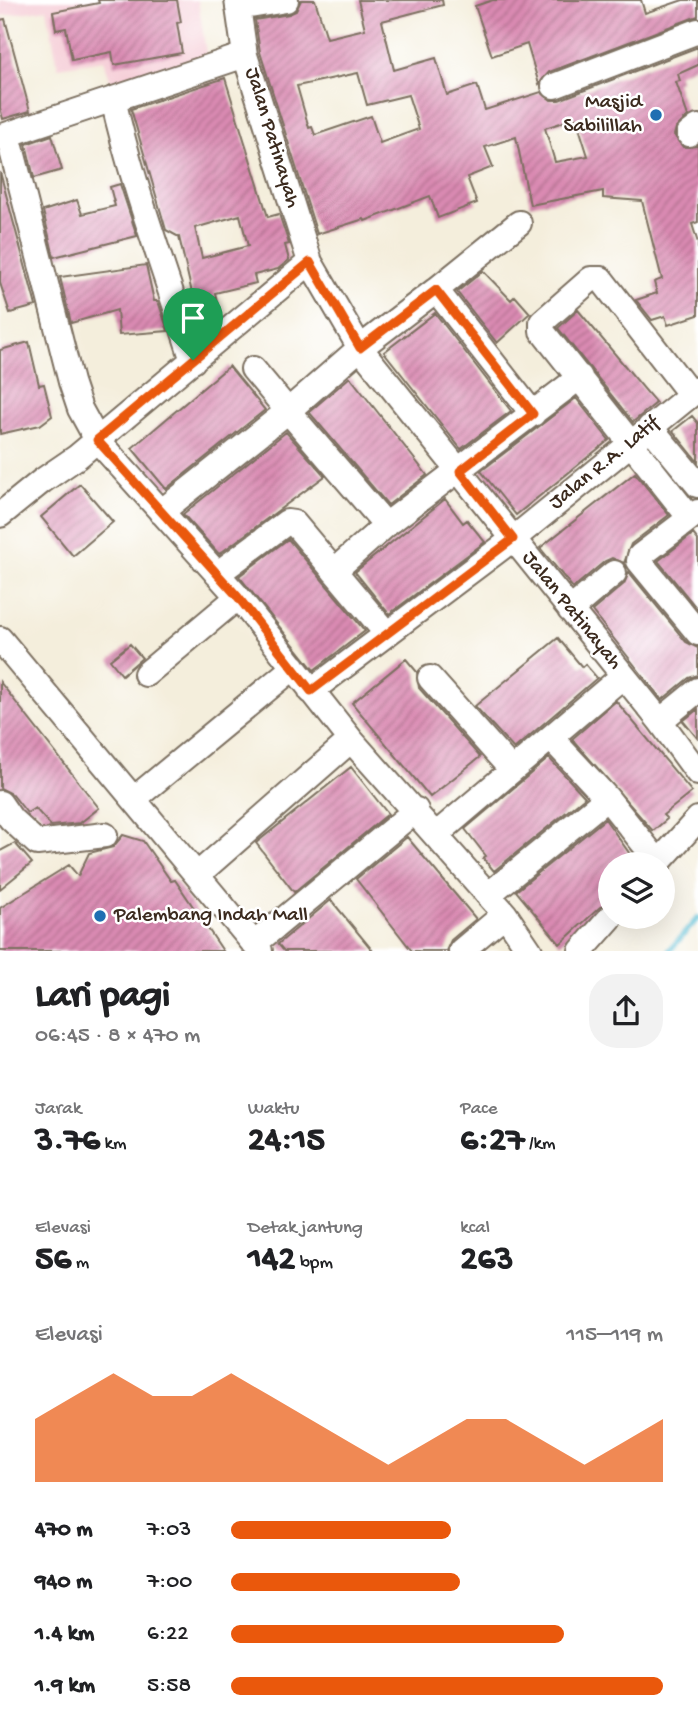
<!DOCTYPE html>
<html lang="id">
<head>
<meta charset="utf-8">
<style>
	:root { --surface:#fff; --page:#f2f2f2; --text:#202124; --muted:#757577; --accent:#ea580c }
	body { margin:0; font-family:"Gochi Hand",sans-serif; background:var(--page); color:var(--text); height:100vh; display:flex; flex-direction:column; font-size:26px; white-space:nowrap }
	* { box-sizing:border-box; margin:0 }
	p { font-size:23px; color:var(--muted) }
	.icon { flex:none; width:38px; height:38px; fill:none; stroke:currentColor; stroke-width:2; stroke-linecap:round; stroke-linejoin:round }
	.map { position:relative; height:951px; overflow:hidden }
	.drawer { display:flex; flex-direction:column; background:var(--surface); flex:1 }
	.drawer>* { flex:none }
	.tools { position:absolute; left:598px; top:852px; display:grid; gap:14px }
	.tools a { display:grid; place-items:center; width:77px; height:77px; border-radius:50%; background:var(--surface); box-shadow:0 7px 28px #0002; font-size:35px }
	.pin { position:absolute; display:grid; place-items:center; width:60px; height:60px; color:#fff; margin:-72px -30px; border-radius:50% 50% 50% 0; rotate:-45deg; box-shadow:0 0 7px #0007 }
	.pin .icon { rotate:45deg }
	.round { display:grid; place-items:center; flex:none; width:74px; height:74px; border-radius:28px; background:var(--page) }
	.headline { display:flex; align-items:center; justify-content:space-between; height:119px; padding:0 35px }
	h1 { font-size:38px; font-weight:700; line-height:52px }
	.stats { display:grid; grid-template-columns:repeat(3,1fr); gap:10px; height:119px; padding:7px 35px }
	.stats div { display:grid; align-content:center }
	.stats b { font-size:35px; font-weight:700 }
	.stats small { font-size:19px; font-weight:400 }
	.stats p { font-size:19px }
	.chart { height:196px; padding:14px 35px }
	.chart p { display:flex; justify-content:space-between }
	.chart svg { width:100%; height:126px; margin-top:7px; fill:var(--accent); opacity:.7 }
	ul { padding:0 35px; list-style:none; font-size:23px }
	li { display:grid; grid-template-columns:112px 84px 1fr; align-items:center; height:52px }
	li i { height:18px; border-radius:9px; background:var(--accent) }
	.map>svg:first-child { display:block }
</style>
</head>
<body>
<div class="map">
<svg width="698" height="951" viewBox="0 0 698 951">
	<defs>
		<pattern id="building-hatch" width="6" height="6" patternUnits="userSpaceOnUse" patternTransform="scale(1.75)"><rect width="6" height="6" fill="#da8ab2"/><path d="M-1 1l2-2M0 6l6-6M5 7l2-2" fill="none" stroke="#b27190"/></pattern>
	</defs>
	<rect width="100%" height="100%" fill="#fff"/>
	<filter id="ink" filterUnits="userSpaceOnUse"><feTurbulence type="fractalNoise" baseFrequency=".0143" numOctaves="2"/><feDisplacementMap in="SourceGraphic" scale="14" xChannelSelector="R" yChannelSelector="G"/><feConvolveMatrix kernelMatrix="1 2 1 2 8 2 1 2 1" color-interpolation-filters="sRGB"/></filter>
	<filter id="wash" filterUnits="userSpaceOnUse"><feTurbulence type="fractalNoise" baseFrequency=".00686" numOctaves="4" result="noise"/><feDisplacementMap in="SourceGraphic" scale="28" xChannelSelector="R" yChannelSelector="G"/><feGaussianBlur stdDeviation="1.57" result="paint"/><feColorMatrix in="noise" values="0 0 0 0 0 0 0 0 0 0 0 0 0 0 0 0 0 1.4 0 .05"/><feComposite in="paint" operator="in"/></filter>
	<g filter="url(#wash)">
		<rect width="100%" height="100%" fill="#f4eedc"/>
		<!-- built -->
		<path fill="#f6cfd8" d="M0 0H198L207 59 111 83 104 60 58 67 47 9 0 16Z"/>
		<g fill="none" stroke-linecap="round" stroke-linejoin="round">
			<!-- stream -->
			<path stroke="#54bcd2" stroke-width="6" d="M669 951 698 918"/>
		</g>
		<g id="blocks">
			<!-- building -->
			<path fill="url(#building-hatch)" fill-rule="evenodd" d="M98 0H177L181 22 177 23 182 53 114 65 112 52 72 60 66 28 56 30 53 12 99 3Z
				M301 0H315L327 38 365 29 358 0H442L443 5 382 21 394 70 436 58 447 95 477 85 485 110 541 92 551 100H559L698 47V65L678 74 680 81 676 82 688 116 676 128 674 135 683 147 698 146V222L692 224 698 243V315L668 325 665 316 652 320 636 300 657 293 654 282 662 279 642 201 603 198V191L530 205 516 137 485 147 493 167 467 177 477 203 438 218 430 196 365 221 364 219 317 234 260 52 255 20 289 14 296 11ZM358 73 367 105 408 95 419 129 380 143 371 116 315 135 312 127 309 128 297 86ZM576 118 588 156 555 162 545 128Z
				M493 0H641L645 13 683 0H698V16L549 72 539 84 527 44 492 56 475 6Z
				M5 19 30 111 3 119 0 108V20Z
				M225 78 268 217 279 214 289 244 285 245 289 260 278 269 254 275 256 283 215 293 218 305 193 311 187 295 192 293 179 237 166 230 131 109ZM240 215 248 246 202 258 195 228Z
				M52 135 62 170 34 178 26 144Z
				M0 172 36 306 10 313 0 283Z
				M120 184 137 236 54 257 43 211 77 200 82 214 115 206 110 187Z
				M146 265 154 301H158L168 331 119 335 117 310 71 323 60 277Z
				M483 271 511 300 515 296 530 313 497 343 457 292Z
				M578 310 656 403 633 422 558 328Z
				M435 313 511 411 461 449 384 352Z
				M29 342 39 385 44 384 52 416 40 425 0 434V350Z
				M229 366 265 410 166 489 132 448Z
				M350 377 427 475 388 505 309 412Z
				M576 398 609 440 516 515 481 471Z
				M692 416 698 423V462L673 431Z
				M286 432 325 476 219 554 183 514Z
				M635 473 669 515 631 544 624 563 612 558 605 561 573 588 540 548Z
				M80 484 113 522 73 556 41 517Z
				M445 499 463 523 467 520 485 542 389 614 355 572Z
				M693 534 698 540V610L658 561Z
				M288 539 365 631 314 670 239 576Z
				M629 572 686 642 698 648V675L689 678 662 700 592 611 624 584Z
				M558 638 582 667 585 664 597 678 514 749 475 706Z
				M130 644 142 658 122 675 110 660Z
				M406 659 417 672 419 688 480 757 430 797 352 703Z
				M0 682 99 808 80 823 51 826 35 808 27 813 12 794 0 788Z
				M616 701 692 792 663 815 667 819 653 831 572 739Z
				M698 709V739L683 721Z
				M549 758 585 797 494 871 483 858 486 856 465 829Z
				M351 767 388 814 294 892 256 843Z
				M605 819 637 864H611V903L600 907 560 944 516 891Z
				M123 835 143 841 171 881 175 880 223 951H0V908L69 865 78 876 89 853 113 847Z
				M407 837 476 919 451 940 446 951H412L356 879Z
				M15 843 32 863 0 889V851Z
				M331 900 373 951H284L278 944Z"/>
		</g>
	</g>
	<g filter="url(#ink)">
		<use href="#blocks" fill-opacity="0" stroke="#7c6f60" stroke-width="2"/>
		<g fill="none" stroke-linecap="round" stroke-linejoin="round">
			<!-- minor casing -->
			<g stroke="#7c6f60" stroke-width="28">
				<path id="minor" d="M237 0 245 55 310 262 360 348 660 721 698 773
					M238 8 286 0
					M554 86 698 31
					M113 99C133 188 166 273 193 361
					M689 134 698 127
					M8 135 71 382 80 409 97 440 238 597 351 740 505 914 530 951
					M0 137 245 55
					M436 290 519 223
					M650 427 698 485
					M161 512 288 411 253 369
					M698 512 640 556 639 561 698 633
					M0 515 42 481 77 457 310 262
					M690 518 542 331V322L591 279H601L691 395
					M386 525 288 411 360 348 436 290 533 414
					M334 571 386 525 580 377
					M217 574 287 522 294 523 387 634
					M570 610 614 573
					M0 639 260 951
					M146 674 238 597
					M430 678 511 769
					M311 691 513 539 698 389
					M660 721 698 690
					M551 738 607 798 659 863
					M134 799 294 667
					M0 803 11 819 37 843 105 835
					M437 834 623 676
					M657 864 698 819
					M197 875 351 740
					M488 895 607 798
					M254 944 416 810
					M461 951 505 914
					M581 951 611 917"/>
			</g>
			<!-- minor -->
			<use href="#minor" stroke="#fff" stroke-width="24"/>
		</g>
	</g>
	<g fill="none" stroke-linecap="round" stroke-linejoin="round" filter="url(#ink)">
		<!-- route casing -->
		<g stroke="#fff" stroke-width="14">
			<path id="route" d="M310 262 360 348 436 290 533 414 460 471 513 539 311 691 238 597 97 440Z"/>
		</g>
		<!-- route -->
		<use href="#route" stroke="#ea580c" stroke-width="9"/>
	</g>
	<!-- markers -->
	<g fill="#1f6fb2" stroke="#fff" stroke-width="2.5">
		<circle cx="656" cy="115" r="7"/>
		<circle cx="100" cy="916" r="7"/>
	</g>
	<g text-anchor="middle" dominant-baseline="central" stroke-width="5" stroke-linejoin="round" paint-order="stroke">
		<!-- poi labels -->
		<g font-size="21" fill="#3b2a1e" stroke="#fff" text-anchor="end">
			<text x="642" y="103">Masjid<tspan x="642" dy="24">Sabilillah</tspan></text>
			<text x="114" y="916" text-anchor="start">Palembang Indah Mall</text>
		</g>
		<!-- street labels -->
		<g font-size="21" fill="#3b2a1e" stroke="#fff">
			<text transform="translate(271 138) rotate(73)">Jalan Patinayah</text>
			<text transform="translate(605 464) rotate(-39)">Jalan R.A. Latif</text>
			<text transform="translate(571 611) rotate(51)">Jalan Patinayah</text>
		</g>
	</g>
</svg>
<div class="tools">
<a><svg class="icon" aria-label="layers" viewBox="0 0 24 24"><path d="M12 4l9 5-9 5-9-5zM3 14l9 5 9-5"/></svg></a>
</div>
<div class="pin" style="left:193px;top:360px;background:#1e9e55"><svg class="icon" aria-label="arrive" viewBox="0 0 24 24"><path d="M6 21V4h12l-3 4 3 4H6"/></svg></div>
</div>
<section class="drawer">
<div class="headline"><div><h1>Lari pagi</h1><p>06:45 · 8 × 470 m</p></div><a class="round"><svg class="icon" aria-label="share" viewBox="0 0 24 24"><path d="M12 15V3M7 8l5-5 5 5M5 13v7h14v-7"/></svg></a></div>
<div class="stats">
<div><p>Jarak</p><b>3.76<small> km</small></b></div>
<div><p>Waktu</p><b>24:15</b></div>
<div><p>Pace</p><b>6:27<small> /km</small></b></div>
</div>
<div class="stats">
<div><p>Elevasi</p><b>56<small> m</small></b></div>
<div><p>Detak jantung</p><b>142<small> bpm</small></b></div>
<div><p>kcal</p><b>263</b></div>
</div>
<div class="chart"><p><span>Elevasi</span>115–119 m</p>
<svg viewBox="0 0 160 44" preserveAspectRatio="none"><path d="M0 44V22L10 14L20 6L30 14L40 14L50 6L60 14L70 22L80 30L90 38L100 30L110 22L120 22L130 30L140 38L150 30L160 22V44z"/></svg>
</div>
<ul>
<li><b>470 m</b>7:03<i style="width:51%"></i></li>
<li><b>940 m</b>7:00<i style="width:53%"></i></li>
<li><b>1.4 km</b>6:22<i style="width:77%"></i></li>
<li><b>1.9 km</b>5:58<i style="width:100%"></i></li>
</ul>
</section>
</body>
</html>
